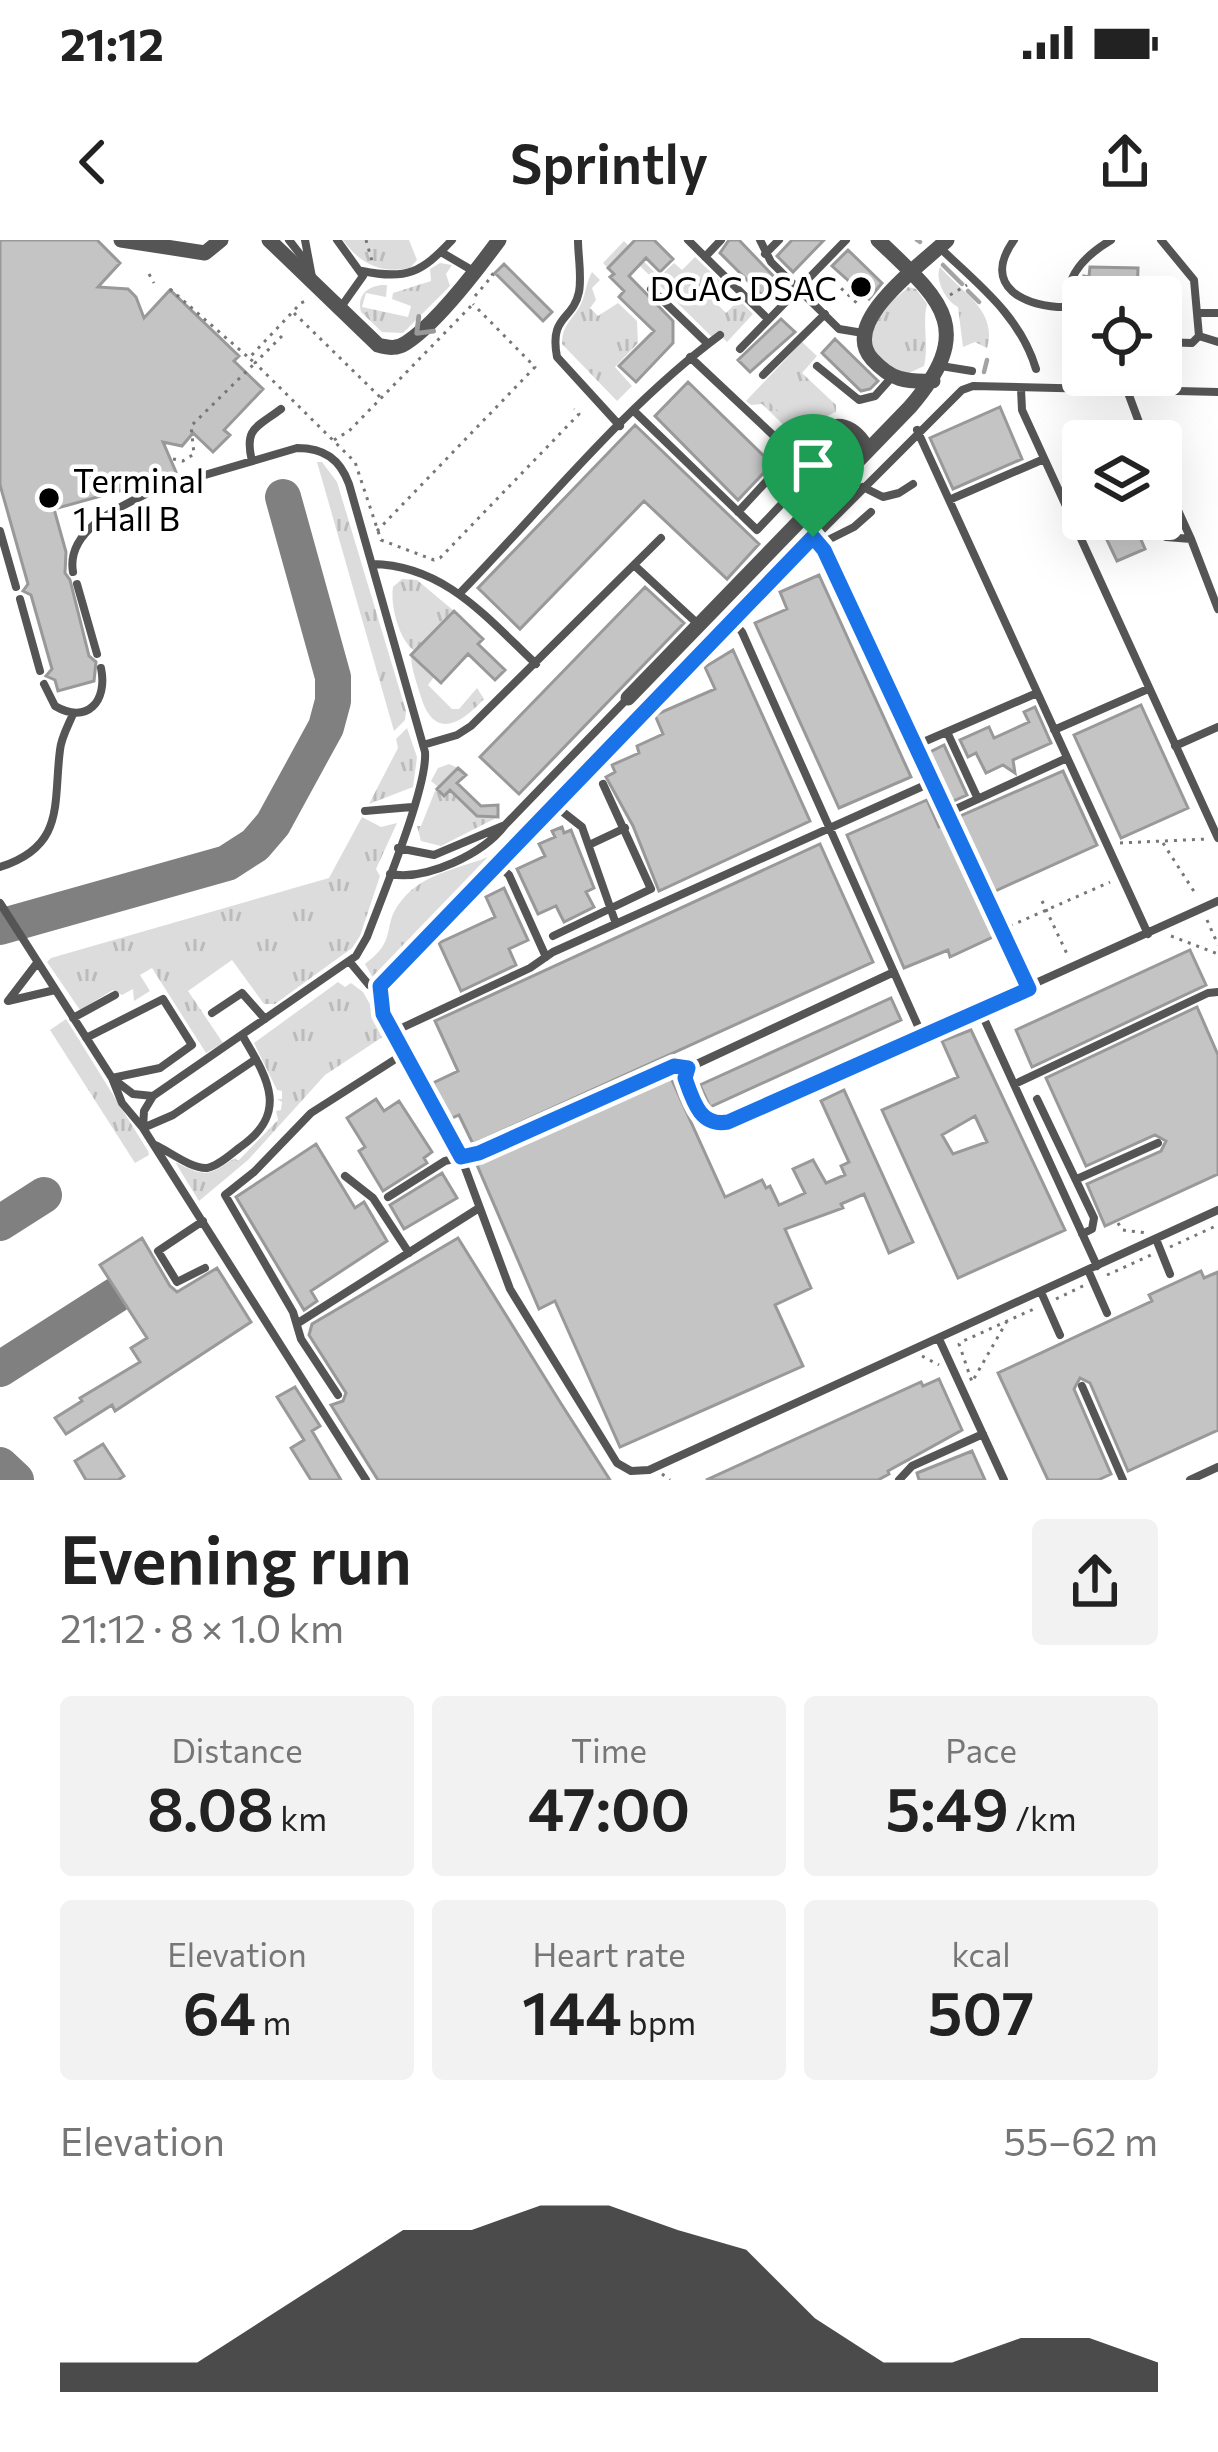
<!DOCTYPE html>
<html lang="en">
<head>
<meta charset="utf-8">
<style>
	:root { --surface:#fff; --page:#f2f2f2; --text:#222; --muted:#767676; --accent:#000 }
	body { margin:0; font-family:Commissioner,sans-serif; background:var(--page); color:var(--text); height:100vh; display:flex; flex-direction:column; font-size:45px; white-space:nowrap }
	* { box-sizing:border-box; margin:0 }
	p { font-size:39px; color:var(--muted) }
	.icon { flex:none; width:66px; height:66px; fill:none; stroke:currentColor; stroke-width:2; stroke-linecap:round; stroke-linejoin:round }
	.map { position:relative; height:1240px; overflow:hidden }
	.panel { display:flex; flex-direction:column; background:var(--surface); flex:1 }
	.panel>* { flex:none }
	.buttons { position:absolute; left:1062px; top:36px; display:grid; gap:24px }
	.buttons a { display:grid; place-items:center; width:120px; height:120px; border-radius:12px; background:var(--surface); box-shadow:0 12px 48px #0002; font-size:60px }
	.pin { position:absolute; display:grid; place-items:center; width:102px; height:102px; color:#fff; margin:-123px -51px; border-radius:50% 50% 50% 0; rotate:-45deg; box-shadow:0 0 12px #0007 }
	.pin .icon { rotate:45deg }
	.round { display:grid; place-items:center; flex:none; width:126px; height:126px; border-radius:12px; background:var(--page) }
	.headline { display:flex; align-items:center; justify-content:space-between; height:204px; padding:0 60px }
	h1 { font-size:66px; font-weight:600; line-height:90px }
	.metrics { display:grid; grid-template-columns:repeat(3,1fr); gap:18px; height:204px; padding:12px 60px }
	.metrics div { display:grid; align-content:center; border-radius:12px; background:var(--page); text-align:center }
	.metrics b { font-size:60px; font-weight:600 }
	.metrics small { font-size:33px; font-weight:400 }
	.metrics p { font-size:33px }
	.chart { height:336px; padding:24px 60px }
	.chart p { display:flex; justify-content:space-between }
	.chart svg { width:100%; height:216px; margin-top:12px; fill:var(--accent); opacity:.7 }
	.status { display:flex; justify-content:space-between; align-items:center; height:84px; padding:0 60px; background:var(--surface); direction:ltr }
	.status svg { height:33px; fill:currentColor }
	header { display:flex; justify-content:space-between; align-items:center; height:156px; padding:0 60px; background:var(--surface); font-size:54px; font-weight:600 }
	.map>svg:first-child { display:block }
</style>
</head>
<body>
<div class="status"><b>21:12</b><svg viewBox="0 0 49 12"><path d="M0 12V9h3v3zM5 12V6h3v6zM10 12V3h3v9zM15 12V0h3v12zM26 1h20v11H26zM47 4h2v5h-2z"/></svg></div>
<header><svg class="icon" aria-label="back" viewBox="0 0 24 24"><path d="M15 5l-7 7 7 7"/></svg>Sprintly<svg class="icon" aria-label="share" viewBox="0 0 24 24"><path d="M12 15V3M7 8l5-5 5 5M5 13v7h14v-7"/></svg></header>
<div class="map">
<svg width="1218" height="1240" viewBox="0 0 1218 1240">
	<defs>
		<pattern id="grass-tufts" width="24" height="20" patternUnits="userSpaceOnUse" patternTransform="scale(3)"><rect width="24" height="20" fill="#dcdcdc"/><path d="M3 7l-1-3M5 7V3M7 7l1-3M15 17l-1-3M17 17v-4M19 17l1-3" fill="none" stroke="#bbb"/></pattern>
	</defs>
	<rect width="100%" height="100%" fill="#fff"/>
	<!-- grass -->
	<path fill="url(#grass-tufts)" d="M343 0H409L417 20 410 28C381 34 360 24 343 0Z
		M624 1 659 37 674 23 682 30 695 17 722 43 710 57 726 73 739 60 753 74 727 102 717 92 712 97 639 25 608 28 603 23Z
		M440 23 452 25 446 34 450 46 403 93 382 92 361 72C356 54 370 44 387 45L386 57 366 53 362 67 408 77 411 66 392 59 393 53 431 41 430 29Z
		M940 27C961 52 998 70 987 108L975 102 963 107 958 67C947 62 934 40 940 27Z
		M592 32 600 40 592 48 596 60 590 68 598 76 618 63 637 81 638 103 615 127 632 146 617 161 562 104C562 84 573 80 581 64 586 53 586 43 592 32Z
		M908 47 916 49 927 64C922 83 929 105 924 126L907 134C886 128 863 108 873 83 879 70 898 57 908 47Z
		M802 102 817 116 802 133 836 165V172C816 180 813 187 803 204L762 164 751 165 746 161Z
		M317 222H322L337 242 406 471 405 480 394 491Z
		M402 339 417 340 454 371 415 411C399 401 390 365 393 347Z
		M411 415 434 437 428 445 452 469H459L477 448 484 459C458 487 433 499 420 454 416 441 411 427 411 415Z
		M407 488 417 517 413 547 369 564 398 508 396 499Z
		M449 524 458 528 449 538V549L498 577 441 606 421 601 417 586H421L437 546 431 541 438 528Z
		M362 577 381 587 397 583 376 629 380 636 360 696 352 708 275 764H264L232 720 188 751 223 803 206 813 152 728 140 735 150 751 134 761 133 749 122 755 113 750 80 770 47 722 51 718 329 638Z
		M495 614 374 740 365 724C400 698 380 686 402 660 425 631 465 628 495 614Z
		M338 742 345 747 351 743 363 752 387 794 325 835 248 920 199 961 175 922C206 937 206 937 235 918L238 921 278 880 276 871 281 870 282 862 277 859H282V851L277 850 254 803Z
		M66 779 148 911 149 915 135 923 50 790Z"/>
	<!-- pitch -->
	<path fill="#dcdcdc" d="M780 133 817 169 797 190 760 153Z"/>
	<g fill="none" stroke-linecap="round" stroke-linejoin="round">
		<!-- stream -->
		<path stroke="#a3a3a3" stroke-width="4.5" d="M917 0 920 2
			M943 25 962 44
			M968 51 979 62
			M984 132 987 120"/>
		<!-- taxiway -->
		<path stroke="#808080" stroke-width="36" d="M0 687 227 623 255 605 273 584 326 487 333 461V437L283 257
			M0 983 44 955
			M0 1129 116 1055
			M0 1225 16 1240"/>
	</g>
	<!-- building -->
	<path fill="#c4c4c4" stroke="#999" stroke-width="3" fill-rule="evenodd" d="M0 0H97L120 23 98 47 128 49 136 57 144 78 170 50 239 116 234 121 263 149 224 190 230 195 213 212 193 193 182 206 163 202 176 232 167 239 164 251 156 253 152 246H137L54 269 66 312 65 333 70 340 89 416 96 422 94 441 58 451 55 440 46 436 52 429 31 355 23 351 28 344 0 245Z
		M635 0H654L673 19 660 32 646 18 629 36 673 81V103L636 142 619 126 654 91 619 57 624 51 610 37 614 34 608 28Z
		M729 0H739L781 44 766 59 720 13Z
		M792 0H824L793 32 777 16Z
		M848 10 882 43 869 59 832 26Z
		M504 24 552 72 543 81 495 33Z
		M1090 27 1138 28 1137 57H1084V36L1089 37Z
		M781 79 795 92 750 132 738 120Z
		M835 99 878 141 870 149 861 151 822 113Z
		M688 142 772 224 738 260 655 176Z
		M1000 167 1022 219 953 249 930 198Z
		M635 185 759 304 727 339 644 261 520 389 478 348Z
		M1097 279H1132L1145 309 1117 321Z
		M819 335 911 537 839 568 755 383 787 369 780 352Z
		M645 347 684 383 519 554 480 517Z
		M454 371 483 399 478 404 505 430 495 440 468 414 441 443 411 415Z
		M733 410 810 581 659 651 633 586 606 537 615 532 612 525 639 513 637 506 663 494 655 475 715 449 705 427Z
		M1141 465 1188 568 1121 598 1074 495Z
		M1035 467 1051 503 1013 520 1015 533 1003 525 986 533 976 513 968 517 960 500 989 487 994 498 1029 482 1024 472Z
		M944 505 967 555 951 562 928 513Z
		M458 528 466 535 457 543 481 566 498 565V577L477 576 450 550 444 556 437 549Z
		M1063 531 1097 605 993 652 958 577Z
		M927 560 939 587 943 585 995 696 950 717 948 710 904 728 847 595Z
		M562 587 564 593 571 590 594 648 586 652 594 667 564 682 556 666 538 674 517 629 545 616 539 604 555 597 552 591Z
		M820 604 873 722 473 904 459 875 450 879 433 843 458 831 435 781Z
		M504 648 528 700 509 709 516 725 461 751 439 703 495 677 486 657Z
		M1190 710 1206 745 1032 827 1016 790Z
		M891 758 901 780 710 867 700 845Z
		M1197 767 1218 815V934L1105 986 1087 944 1161 911 1166 901 1155 895 1086 926 1046 838Z
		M971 790 1065 990 958 1038 882 870 958 837 942 801ZM975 876 987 902 953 914 942 895Z
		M671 838 725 957 762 940 766 948 770 946 779 965 805 953 793 929 813 920 826 943 845 935 841 926 849 922 821 861 844 850 913 1002 889 1013 864 954 841 964 843 968 785 989 811 1048 775 1065 803 1126 620 1207 555 1061 539 1069 477 925Z
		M376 859 384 871 399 861 432 912 424 918 427 923 383 951 359 911 365 907 347 878Z
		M316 904 355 968 364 962 387 1001 311 1051 317 1061 304 1070 236 957Z
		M442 933 457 958 404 989 390 965Z
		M142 998 170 1046 177 1052 217 1028 251 1082 115 1171 112 1165 66 1194 55 1178 82 1161 80 1158 140 1122 131 1108 147 1098 100 1025Z
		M458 998 560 1162 610 1240H378L331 1165 343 1161 346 1153 309 1095 312 1084Z
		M1201 1031 1204 1038 1218 1032V1190L1128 1231 1090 1143 1080 1138 1074 1149 1111 1234 1098 1240H1048L998 1133 1152 1061 1149 1055Z
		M939 1139 962 1190 888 1231 889 1234 878 1240H706L921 1142 923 1146Z
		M295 1147 320 1186 312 1191 341 1240H311L291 1208 304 1200 277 1157Z
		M103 1204 124 1236 118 1240H86L75 1221Z
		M972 1211 985 1240H919L917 1233Z"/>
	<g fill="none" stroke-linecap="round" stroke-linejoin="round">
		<!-- path -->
		<path stroke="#777" stroke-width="3" stroke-dasharray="3 6" stroke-linecap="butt" d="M366 0 372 21
			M149 34 154 43
			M828 36 860 66
			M170 49 248 117
			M950 55 967 45
			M475 56 493 35 490 32
			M294 73 381 158
			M282 96 255 123 355 222 381 300 434 320 440 318 579 174 574 169
			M334 200 349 191 472 65
			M173 219 183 221 194 214 191 186 255 123 249 118 301 63 308 60
			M377 291 535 127 473 64
			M1120 603 1207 599
			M1163 603 1195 653
			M1042 661 1068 716
			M1207 680 1218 705
			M1010 686 1110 642
			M1171 696 1218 714
			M1118 983 1122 990 1147 993
			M1170 1007 1218 985
			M1107 1035 1151 1015
			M1056 1059 1085 1045
			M1007 1081 972 1142 959 1104 961 1102 1036 1068
			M922 1116 939 1125
			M662 1234 670 1240"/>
		<!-- service -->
		<path stroke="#555" stroke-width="8" d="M289 0 306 22
			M305 0 312 37
			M337 0 363 36 341 67
			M578 0C578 16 582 36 579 52 573 81 549 75 557 117L620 186
			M688 0 768 79
			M760 0 771 22 839 89 863 93
			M1014 0C980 47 1026 68 1068 67
			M940 8C979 45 1020 76 1036 129
			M441 12 475 32
			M765 14 779 0
			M705 17 721 0
			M362 31C407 40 421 33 452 0
			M651 49 708 104
			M1198 73H1217
			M1199 96 1218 102
			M1083 100 1072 94C1060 48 1071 24 1111 0
			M1161 102 1192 103 1199 96 1194 40 1161 0
			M740 109 846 0
			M690 117 791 212 817 221
			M817 126 859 160 875 156 892 137
			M941 126 972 131
			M763 135 825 74
			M1021 149 1022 170 1218 598
			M1127 150 1146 201
			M635 172 757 290 793 252 795 235 785 229 776 231 738 272
			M917 190 1148 694
			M252 221C244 188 256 188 281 169
			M1161 233 1191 299
			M795 235H828
			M174 244 297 208C324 208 340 219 349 244L425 512C428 547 381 659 367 697L356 716 153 856 144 871 143 888 366 1240
			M863 247 883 257 899 253 913 244
			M949 260 1044 219
			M1154 279 1166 297 1191 299 1218 369
			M0 291 16 347
			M813 297 824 310 1029 749
			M820 304 854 287 871 272
			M372 324C444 325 486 377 536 424
			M634 325 699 385
			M73 332C66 291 117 268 148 253
			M77 344 97 414
			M460 353C544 267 623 167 720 95
			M20 359 40 431
			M732 380 962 150 973 146 1218 152
			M44 444 55 466C87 485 108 461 101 428
			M1054 490 1148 449
			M947 492 978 559
			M423 505 457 495 471 486 661 298
			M914 506 1037 453
			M1175 506 1218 487
			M554 565 582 587 616 684
			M365 571 412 567
			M945 574 1067 518
			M505 585 627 459
			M591 604 625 588
			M497 624 509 635 546 717
			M0 627C66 606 53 563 60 510 61 498 68 486 73 474
			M390 634C426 641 483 614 505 585L434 615 398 608
			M0 663 112 838 160 828 192 805 163 759 86 798
			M553 696 651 649 603 544
			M349 721 369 745 379 749
			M37 723 8 761 55 750
			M894 732 688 828 685 839C693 861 700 886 727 882L1218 661
			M980 770 1097 1026
			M212 773 242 753 265 779
			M73 778 115 755
			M393 792 530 728 553 712 930 543
			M922 795 742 392 732 380 379 749 383 774 461 917 510 1049 617 1223 631 1231 649 1230 1218 970
			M1015 844 1208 753 1218 752
			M153 856 133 854 112 838 122 863 143 888 173 875 256 819
			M1037 859 1094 978 1092 989 1082 994
			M155 905C169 911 191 929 207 928 218 926 230 915 239 908 290 873 268 839 242 795
			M345 936 373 958 409 1013
			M1077 939 1158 903
			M388 957 445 921 479 913 668 827 688 828
			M203 981 158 1011 177 1042 205 1028
			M1156 999 1170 1034
			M1088 1030 1107 1073
			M1041 1052 1060 1095
			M298 1083 479 968
			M939 1099 1004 1240
			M1082 1146 1123 1240
			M338 1155 301 1099 293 1072 225 955 254 932 311 873 405 813
			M899 1240 912 1226 983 1194
			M1190 1240 1218 1227"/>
		<!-- minor -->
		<path stroke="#555" stroke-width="15" d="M121 0 205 13 221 0
			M269 0 378 105C389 108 397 109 406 103 437 83 477 30 499 0
			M933 141C905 142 891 140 872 119 839 82 921 25 947 0
			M836 242C791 204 840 157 868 210
			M628 458 910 167C978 88 941 60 878 0"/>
	</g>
	<!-- one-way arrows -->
	<defs><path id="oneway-chevron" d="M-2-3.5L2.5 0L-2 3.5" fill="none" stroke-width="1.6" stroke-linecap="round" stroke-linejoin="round" transform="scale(3)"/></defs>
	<use stroke="#999" href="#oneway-chevron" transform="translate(422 88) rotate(135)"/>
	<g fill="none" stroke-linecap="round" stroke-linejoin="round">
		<!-- route casing -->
		<g stroke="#fff" stroke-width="24">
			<path id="route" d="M813 297 824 310 1029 749 728 882C700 887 693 861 685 838L688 828 674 826 479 913 461 917 383 774 380 746Z"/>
		</g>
		<!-- route -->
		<use href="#route" stroke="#1a73e8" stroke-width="15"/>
	</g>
	<!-- markers -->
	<g fill="#000" stroke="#fff" stroke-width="4.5">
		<circle cx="861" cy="47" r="12"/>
		<circle cx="49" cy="258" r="12"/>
	</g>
	<g text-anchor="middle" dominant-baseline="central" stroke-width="9" stroke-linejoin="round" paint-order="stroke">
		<!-- poi labels -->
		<g font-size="33" fill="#000" stroke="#fff" text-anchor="end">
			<text x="837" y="47">DGAC DSAC</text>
			<text x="73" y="239" text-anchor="start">Terminal<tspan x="73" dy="38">1 Hall B</tspan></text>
		</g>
	</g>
</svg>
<div class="buttons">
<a><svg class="icon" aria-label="locate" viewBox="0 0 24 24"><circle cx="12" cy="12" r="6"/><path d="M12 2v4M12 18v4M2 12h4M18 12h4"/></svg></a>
<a><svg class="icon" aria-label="layers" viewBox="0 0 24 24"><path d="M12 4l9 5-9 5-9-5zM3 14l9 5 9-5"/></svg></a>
</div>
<div class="pin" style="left:813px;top:297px;background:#1e9e55"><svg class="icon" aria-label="arrive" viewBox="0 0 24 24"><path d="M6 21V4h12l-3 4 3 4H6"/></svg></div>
</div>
<section class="panel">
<div class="headline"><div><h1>Evening run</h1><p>21:12 · 8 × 1.0 km</p></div><a class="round"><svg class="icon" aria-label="share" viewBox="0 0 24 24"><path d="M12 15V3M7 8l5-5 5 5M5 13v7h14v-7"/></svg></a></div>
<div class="metrics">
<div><p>Distance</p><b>8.08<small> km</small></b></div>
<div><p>Time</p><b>47:00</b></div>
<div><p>Pace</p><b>5:49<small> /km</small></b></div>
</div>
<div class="metrics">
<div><p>Elevation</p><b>64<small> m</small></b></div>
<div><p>Heart rate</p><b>144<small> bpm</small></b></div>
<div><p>kcal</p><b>507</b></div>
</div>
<div class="chart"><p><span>Elevation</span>55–62 m</p>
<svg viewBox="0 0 160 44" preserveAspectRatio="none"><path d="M0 44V38L10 38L20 38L30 29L40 20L50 11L60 11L70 6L80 6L90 11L100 15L110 29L120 38L130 38L140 33L150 33L160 38V44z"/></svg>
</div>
</section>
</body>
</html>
